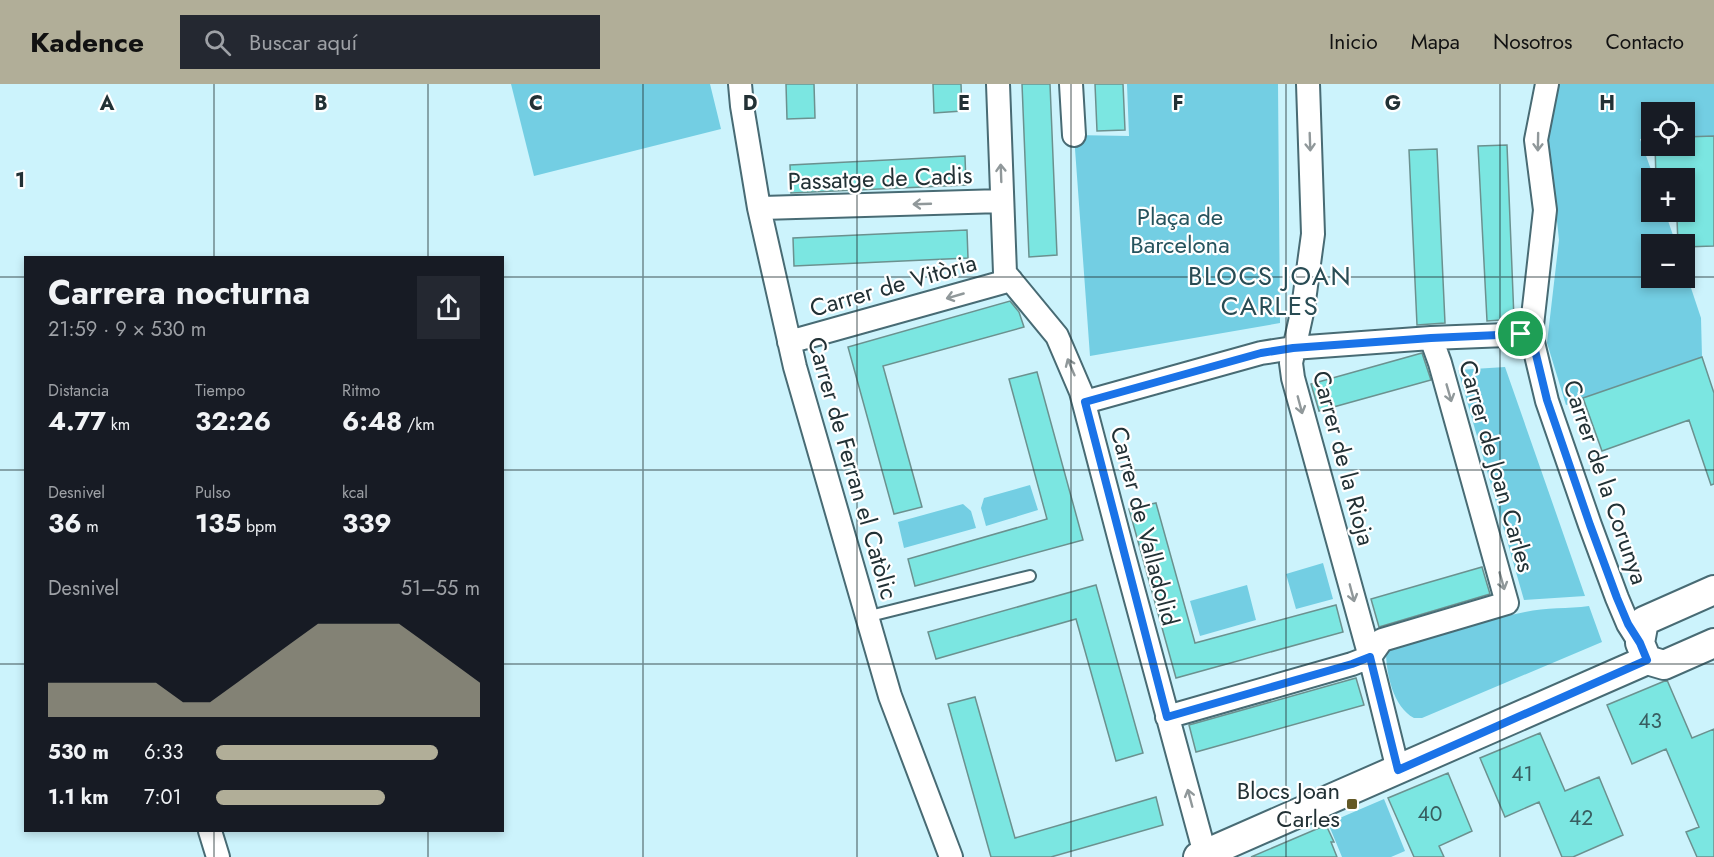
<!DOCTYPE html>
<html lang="es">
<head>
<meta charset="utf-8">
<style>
	:root { --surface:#171b24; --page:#242831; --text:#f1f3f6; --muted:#9ea1a6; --accent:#b1ae98 }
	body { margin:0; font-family:Jost,sans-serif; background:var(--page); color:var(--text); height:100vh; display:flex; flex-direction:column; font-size:22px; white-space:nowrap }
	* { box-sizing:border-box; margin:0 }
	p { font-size:20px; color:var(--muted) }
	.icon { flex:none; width:33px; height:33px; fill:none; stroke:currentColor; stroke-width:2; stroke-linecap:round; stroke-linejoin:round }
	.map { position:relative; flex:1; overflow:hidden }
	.details { position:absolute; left:24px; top:172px; width:480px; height:576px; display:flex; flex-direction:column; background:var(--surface); border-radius:0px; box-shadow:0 3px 9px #0003 }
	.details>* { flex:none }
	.fabs { position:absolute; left:1641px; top:18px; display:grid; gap:12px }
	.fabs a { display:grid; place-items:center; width:54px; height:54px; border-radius:0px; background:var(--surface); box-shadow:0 3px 9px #0003; font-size:30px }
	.pin { position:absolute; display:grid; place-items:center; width:51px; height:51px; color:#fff; margin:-26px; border:3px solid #fff; border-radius:50%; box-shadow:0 2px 6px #0007 }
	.round { display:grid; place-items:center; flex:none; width:63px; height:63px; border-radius:0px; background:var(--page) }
	.overview { display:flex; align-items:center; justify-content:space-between; height:102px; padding:0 24px }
	h1 { font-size:33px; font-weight:700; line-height:45px }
	.metrics { display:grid; grid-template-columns:repeat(3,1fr); gap:9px; height:102px; padding:6px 24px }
	.metrics div { display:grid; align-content:center }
	.metrics b { font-size:26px; font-weight:700 }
	.metrics small { font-size:16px; font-weight:400 }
	.metrics p { font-size:16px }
	.chart { height:168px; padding:12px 24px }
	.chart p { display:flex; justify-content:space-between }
	.chart svg { width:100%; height:108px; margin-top:6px; fill:var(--accent); opacity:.7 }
	ul { padding:0 24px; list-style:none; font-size:20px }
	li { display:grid; grid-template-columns:96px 72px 1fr; align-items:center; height:45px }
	li i { height:15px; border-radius:8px; background:var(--accent) }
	header { display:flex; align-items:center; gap:36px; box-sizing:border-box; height:84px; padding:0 30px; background:var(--accent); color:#111 }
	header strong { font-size:28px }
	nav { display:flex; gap:33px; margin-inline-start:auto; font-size:21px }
	.search { width:420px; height:54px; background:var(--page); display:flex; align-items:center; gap:15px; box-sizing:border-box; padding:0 21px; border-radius:0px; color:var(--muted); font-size:22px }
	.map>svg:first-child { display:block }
</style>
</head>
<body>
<header>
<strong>Kadence</strong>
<div class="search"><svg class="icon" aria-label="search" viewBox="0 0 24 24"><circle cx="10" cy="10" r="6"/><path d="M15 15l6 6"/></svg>Buscar aquí</div>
<nav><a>Inicio</a><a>Mapa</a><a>Nosotros</a><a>Contacto</a></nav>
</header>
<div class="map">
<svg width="1714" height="773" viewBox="0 0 1714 773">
	<rect width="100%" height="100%" fill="#ccf3fc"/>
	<!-- green -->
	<path fill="#73cee3" d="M511 0H710L721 45 534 92Z
		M1127 0H1278L1280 239 1090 272 1074 51 1129 52Z
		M1555 0H1714V52L1685 53 1684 28H1652L1651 54 1640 55 1654 94H1652V128H1665L1676 160H1652V194H1684L1685 186 1701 234 1702 273 1566 321 1547 259 1559 156 1547 43Z
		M1505 283 1585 512 1524 516 1458 286Z
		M1030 401 1038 426 986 442 981 424 984 414Z
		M963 420 971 427 976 444 904 464 898 438Z
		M1323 479 1333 515 1296 525 1286 490Z
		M1247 501 1256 536 1200 552 1190 517Z
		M1589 522 1602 558 1422 634H1414C1393 623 1386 589 1386 567 1431 554 1479 537 1525 528 1546 523 1568 525 1589 522Z
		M1384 715 1405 767 1391 773H1342L1328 739Z"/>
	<!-- building -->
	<path fill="#7be6e1" stroke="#6b918f" stroke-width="1.5" d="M786 0H814L815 34 787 35Z
		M933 0H961L962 27 934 29Z
		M1022 0H1050L1057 171 1029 173Z
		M1095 0H1123L1125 46 1097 47Z
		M1714 52V162L1684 163V160H1678L1677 135H1684V94H1656L1655 62H1684V53Z
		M1507 61 1514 235 1487 237 1478 62Z
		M1437 65 1445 239 1417 241 1409 66Z
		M965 72 966 101 791 109 790 81Z
		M967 146 968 174 794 182 793 154Z
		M1010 217 1019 228 1024 243 883 282 922 423 894 430 848 263Z
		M1422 269 1431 296 1319 327 1311 300Z
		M1702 273 1714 309V400L1711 401 1689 336 1602 367 1583 314Z
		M1037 288 1083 456 915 502 908 475 1047 435 1009 295Z
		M1156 419 1195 559 1336 521 1343 548 1176 594 1129 425Z
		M1482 483 1490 510 1379 543 1371 515Z
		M1096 501 1143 669 1116 677 1076 535 936 575 928 548Z
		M1356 594 1364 621 1196 668 1189 641Z
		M1667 596 1692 654 1714 645V773H1697L1686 748 1699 743 1666 665 1632 680 1607 621Z
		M975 613 1015 754 1156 713 1163 741 1051 773H991L948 620Z
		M1540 649 1565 707 1599 693 1623 751 1573 773H1562L1539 718 1505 733 1480 674Z
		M1448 689 1472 747 1439 762 1444 773H1414L1388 714Z
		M1326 741 1334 758H1331L1337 773H1251Z"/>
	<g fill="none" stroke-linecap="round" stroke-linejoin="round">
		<!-- service casing -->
		<g stroke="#486b74" stroke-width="14">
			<path id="service" d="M866 533 1030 492"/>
		</g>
		<!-- minor casing -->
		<g stroke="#486b74" stroke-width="26">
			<path id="minor" d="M740 0 742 22 759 124 795 283 890 612 951 773
				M998 0 1005 189 1057 252 1081 308 1123 468 1205 770
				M1071 0 1074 51
				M1308 0 1313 150 1303 224 1291 279 1293 294 1370 573 1398 686
				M1547 0 1536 56 1545 126 1531 250 1547 317 1590 441 1617 514 1628 540 1640 559
				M759 124 1002 117
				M789 258 1011 196
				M1085 318 1261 269 1293 264 1431 254 1531 250
				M1167 633 1352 580 1370 573 1382 556 1507 519 1440 279 1431 254
				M210 747 218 773"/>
		</g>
		<!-- tertiary casing -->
		<g stroke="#486b74" stroke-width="32">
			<path id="tertiary" d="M1647 576 1640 559 1644 537 1714 506
				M1647 576 1664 581 1714 559
				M1198 773 1647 576"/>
		</g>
		<!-- service -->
		<use href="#service" stroke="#fff" stroke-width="10"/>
		<!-- minor -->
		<use href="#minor" stroke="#fff" stroke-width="22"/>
		<!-- tertiary -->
		<use href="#tertiary" stroke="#fff" stroke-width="28"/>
	</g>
	<!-- one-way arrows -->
	<defs><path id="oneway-shaft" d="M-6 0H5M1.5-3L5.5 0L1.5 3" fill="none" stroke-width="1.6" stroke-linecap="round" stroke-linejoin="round" transform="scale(1.5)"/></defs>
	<g stroke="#90989a">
		<use href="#oneway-shaft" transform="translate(1310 58) rotate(88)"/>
		<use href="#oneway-shaft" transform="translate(1538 58) rotate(91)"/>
		<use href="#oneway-shaft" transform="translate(1001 89) rotate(-92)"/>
		<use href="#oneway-shaft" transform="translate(922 120) rotate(178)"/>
		<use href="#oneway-shaft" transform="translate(955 212) rotate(164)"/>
		<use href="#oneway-shaft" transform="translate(1071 283) rotate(-113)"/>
		<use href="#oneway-shaft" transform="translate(1449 309) rotate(74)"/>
		<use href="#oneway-shaft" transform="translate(1300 321) rotate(75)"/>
		<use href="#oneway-shaft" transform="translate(1502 497) rotate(74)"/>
		<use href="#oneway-shaft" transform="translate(1352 509) rotate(75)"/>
		<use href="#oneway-shaft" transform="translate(1190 714) rotate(-105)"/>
	</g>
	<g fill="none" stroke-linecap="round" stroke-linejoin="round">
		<!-- route casing -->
		<g stroke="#fff" stroke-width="12">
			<path id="route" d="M1521 250H1531L1547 316 1590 441 1617 514 1628 540 1640 559 1647 576 1398 686 1370 573 1352 580 1167 633 1085 318 1261 269 1293 264 1431 254Z"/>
		</g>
		<!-- route -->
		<use href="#route" stroke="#1a73e8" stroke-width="8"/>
	</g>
	<!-- grid -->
	<path fill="none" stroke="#223135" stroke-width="1.5" stroke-opacity="0.55" d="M214 0V174M428 0V174M643 0V773M857 0V773M1071 0V773M1286 0V773M1500 0V773M0 193H26M502 193H1652M1684 193H1714M0 386H26M502 386H1714M0 580H26M502 580H1714M214 747V773M428 747V773"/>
	<!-- markers -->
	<rect fill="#635926" stroke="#fff" stroke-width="2" x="1346" y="714" width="12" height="12" rx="3"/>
	<g text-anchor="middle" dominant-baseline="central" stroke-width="4.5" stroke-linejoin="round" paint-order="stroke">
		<!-- number labels -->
		<g font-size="21" fill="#385e60">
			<text x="1650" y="637">43</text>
			<text x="1522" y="690">41</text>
			<text x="1430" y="730">40</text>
			<text x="1581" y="734">42</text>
		</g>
		<!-- street labels -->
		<g font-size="24" fill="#223135" stroke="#fff">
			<text transform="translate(880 94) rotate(-2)">Passatge de Cadis</text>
			<text transform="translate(893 201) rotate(-16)">Carrer de Vitòria</text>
			<text transform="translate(1344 374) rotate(75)">Carrer de la Rioja</text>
			<text transform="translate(1497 382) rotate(74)">Carrer de Joan Carles</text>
			<text transform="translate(853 384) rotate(74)">Carrer de Ferran el Catòlic</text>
			<text transform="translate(1606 398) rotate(71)">Carrer de la Corunya</text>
			<text transform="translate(1145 442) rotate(75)">Carrer de Valladolid</text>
		</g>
		<!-- park labels -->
		<g font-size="24" fill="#26535d" stroke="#fff">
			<text x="1180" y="132">Plaça de<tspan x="1180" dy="28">Barcelona</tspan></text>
		</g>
		<!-- poi labels -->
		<g font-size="24" fill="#223135" stroke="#fff" text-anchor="end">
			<text x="1340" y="706">Blocs Joan<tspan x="1340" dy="28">Carles</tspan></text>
		</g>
		<!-- neighbourhood labels -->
		<g font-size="26" letter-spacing="1.5" fill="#294c54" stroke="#fff">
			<text x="1270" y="192">BLOCS JOAN<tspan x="1270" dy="30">CARLES</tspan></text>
		</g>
	</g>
	<g font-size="20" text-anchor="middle" font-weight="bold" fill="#223135" stroke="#fff" stroke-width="4.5" stroke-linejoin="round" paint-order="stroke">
		<text x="107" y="26">A</text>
		<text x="321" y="26">B</text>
		<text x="536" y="26">C</text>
		<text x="750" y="26">D</text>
		<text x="964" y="26">E</text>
		<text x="1178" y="26">F</text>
		<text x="1393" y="26">G</text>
		<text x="1607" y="26">H</text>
		<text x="20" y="103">1</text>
	</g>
</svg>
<div class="fabs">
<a><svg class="icon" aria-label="locate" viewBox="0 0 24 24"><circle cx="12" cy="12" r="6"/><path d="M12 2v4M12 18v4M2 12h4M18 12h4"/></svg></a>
<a>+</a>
<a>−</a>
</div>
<div class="pin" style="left:1521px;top:250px;background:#1e9e55"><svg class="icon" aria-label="arrive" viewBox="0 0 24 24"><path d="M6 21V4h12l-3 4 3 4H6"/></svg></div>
<section class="details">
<div class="overview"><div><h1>Carrera nocturna</h1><p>21:59 · 9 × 530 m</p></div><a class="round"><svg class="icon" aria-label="share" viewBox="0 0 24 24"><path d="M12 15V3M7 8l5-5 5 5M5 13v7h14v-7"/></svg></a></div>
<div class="metrics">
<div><p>Distancia</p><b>4.77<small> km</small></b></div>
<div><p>Tiempo</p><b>32:26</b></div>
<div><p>Ritmo</p><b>6:48<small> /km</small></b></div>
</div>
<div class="metrics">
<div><p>Desnivel</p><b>36<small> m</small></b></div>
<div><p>Pulso</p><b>135<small> bpm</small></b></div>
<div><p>kcal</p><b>339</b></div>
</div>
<div class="chart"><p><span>Desnivel</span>51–55 m</p>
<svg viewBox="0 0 160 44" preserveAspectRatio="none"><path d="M0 44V30L10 30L20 30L30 30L40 30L50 38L60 38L70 30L80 22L90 14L100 6L110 6L120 6L130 6L140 14L150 22L160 30V44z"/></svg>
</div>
<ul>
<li><b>530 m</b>6:33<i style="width:84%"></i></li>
<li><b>1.1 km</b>7:01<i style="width:64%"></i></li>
</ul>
</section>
</div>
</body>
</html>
